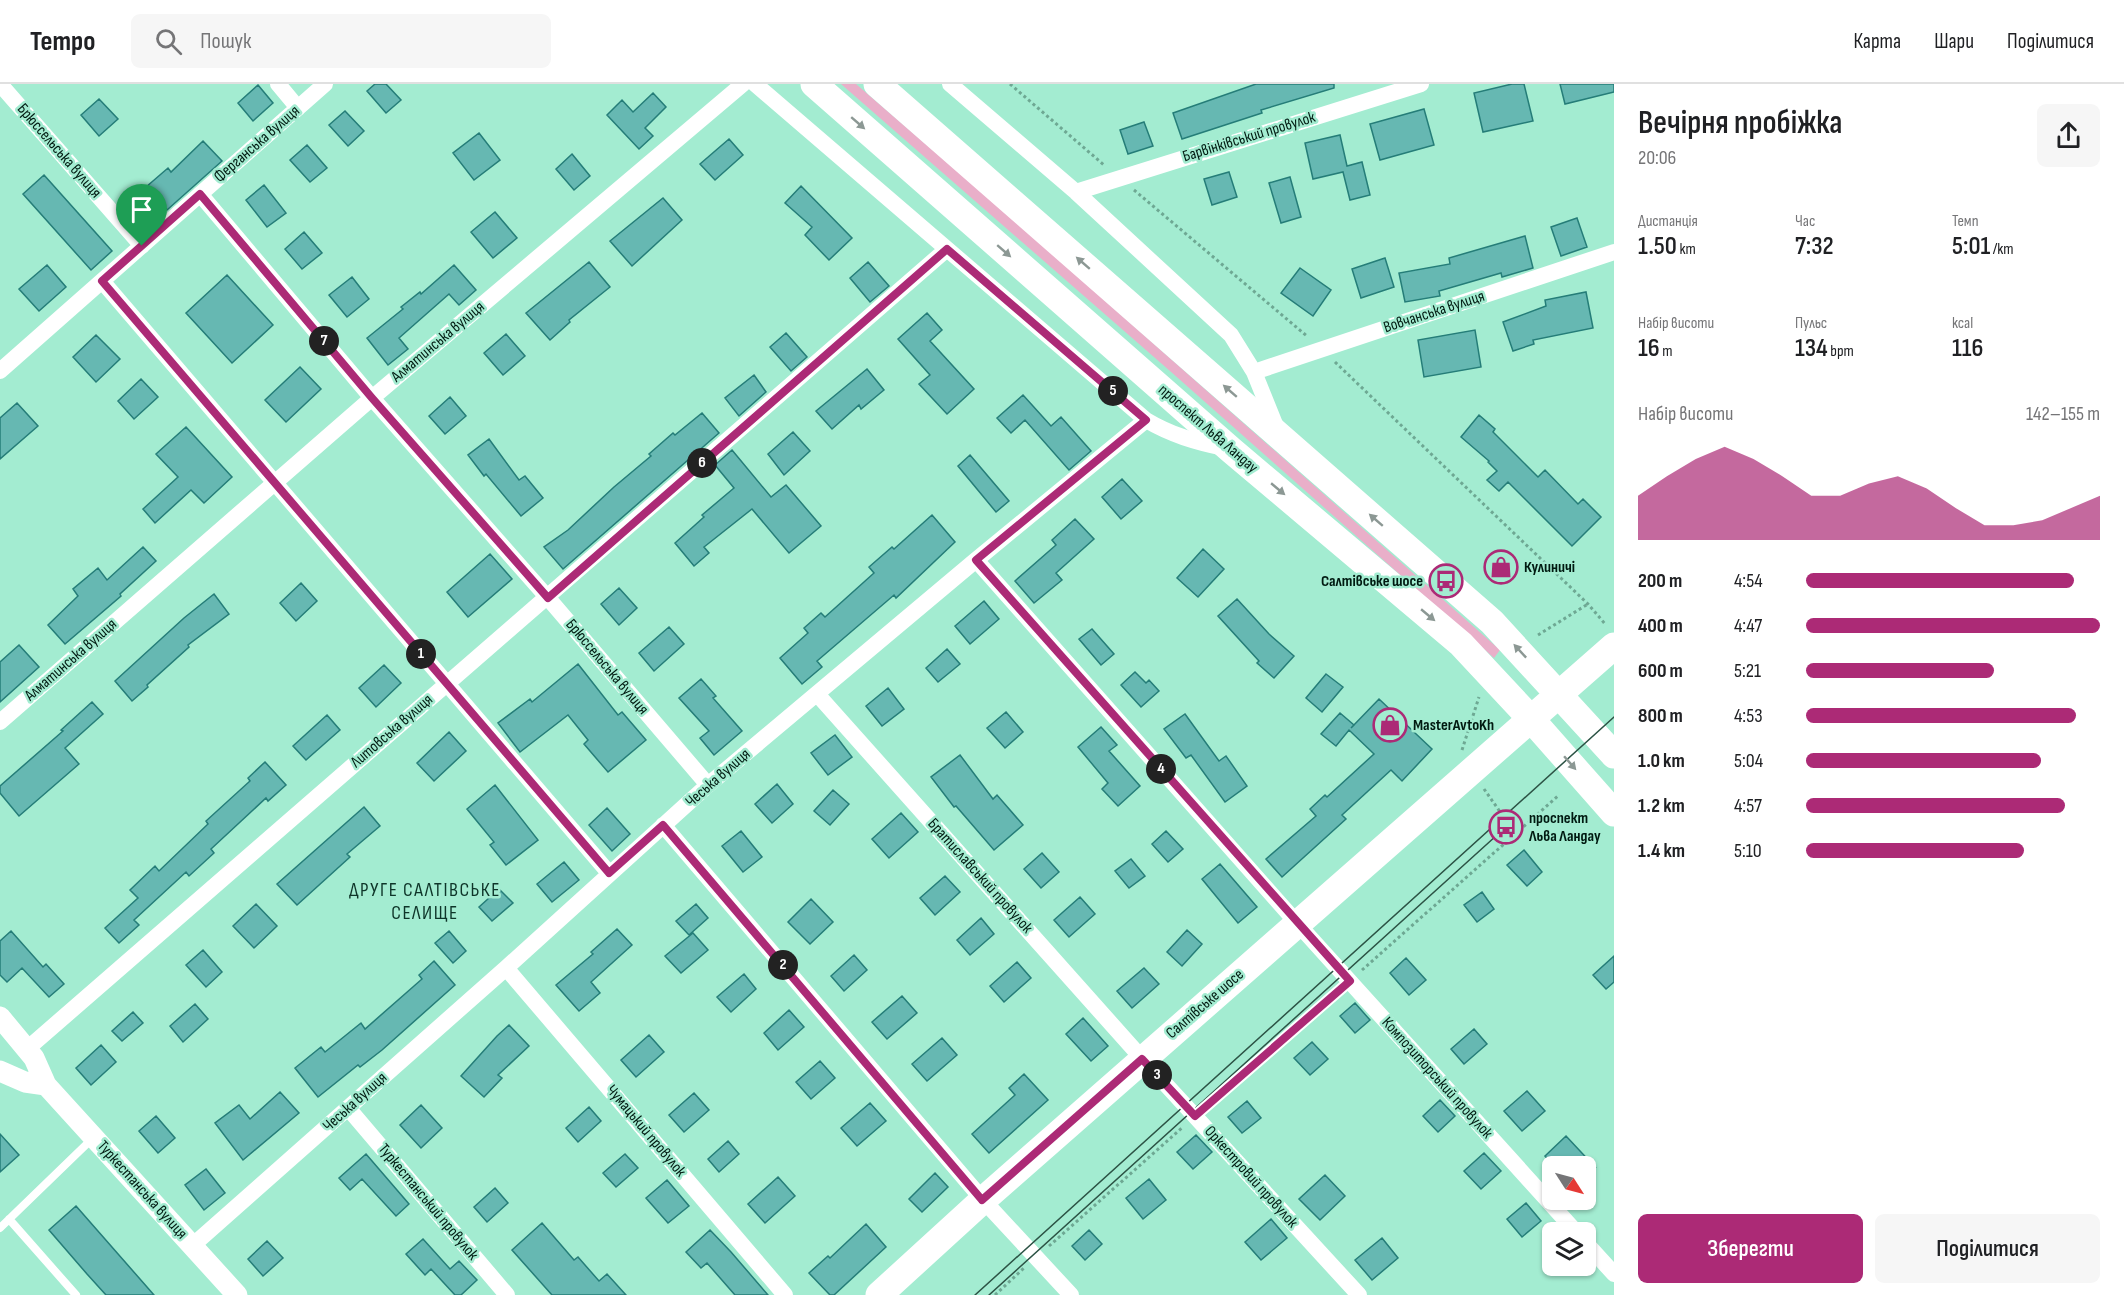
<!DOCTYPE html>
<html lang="uk">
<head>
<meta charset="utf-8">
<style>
	:root { --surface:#fff; --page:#f6f6f6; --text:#202124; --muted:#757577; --line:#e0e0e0; --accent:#ac2a76 }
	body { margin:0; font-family:"Sofia Sans Condensed",sans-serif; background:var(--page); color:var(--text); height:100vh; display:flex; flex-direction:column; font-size:22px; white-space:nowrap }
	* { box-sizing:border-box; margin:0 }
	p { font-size:20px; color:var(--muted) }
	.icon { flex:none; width:33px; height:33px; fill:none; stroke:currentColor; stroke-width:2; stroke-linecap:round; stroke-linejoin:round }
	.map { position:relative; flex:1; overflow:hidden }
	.sheet { display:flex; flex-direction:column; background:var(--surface); width:510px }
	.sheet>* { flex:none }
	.needle { width:39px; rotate:126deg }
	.fabs { position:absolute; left:1542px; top:1072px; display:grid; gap:12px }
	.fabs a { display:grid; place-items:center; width:54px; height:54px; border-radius:9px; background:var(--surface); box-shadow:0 2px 4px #0004; font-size:30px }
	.pin { position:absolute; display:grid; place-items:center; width:51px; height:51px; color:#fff; margin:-62px -26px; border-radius:50% 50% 50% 0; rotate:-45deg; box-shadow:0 0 6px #0007 }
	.pin .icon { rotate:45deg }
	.km { position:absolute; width:30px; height:30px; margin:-15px; border-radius:50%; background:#222; color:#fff; font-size:16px; line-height:30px; text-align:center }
	.round { display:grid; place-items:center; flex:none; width:63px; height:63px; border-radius:9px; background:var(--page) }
	.overview { display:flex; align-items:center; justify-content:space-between; height:102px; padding:0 24px }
	h1 { font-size:33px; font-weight:600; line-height:45px }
	.stats { display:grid; grid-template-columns:repeat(3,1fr); gap:9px; height:102px; padding:6px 24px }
	.stats div { display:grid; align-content:center }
	.stats b { font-size:26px; font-weight:600 }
	.stats small { font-size:16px; font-weight:400 }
	.stats p { font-size:16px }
	.chart { height:168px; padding:12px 24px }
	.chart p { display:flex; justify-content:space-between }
	.chart svg { width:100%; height:108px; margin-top:6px; fill:var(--accent); opacity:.7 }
	.button { display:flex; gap:12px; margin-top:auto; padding:12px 24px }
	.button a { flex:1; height:69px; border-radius:9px; background:var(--accent); color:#fff; font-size:24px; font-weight:600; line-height:69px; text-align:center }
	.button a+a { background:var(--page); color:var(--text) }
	ul { padding:0 24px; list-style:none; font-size:20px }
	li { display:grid; grid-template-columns:96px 72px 1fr; align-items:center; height:45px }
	li i { height:15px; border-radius:8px; background:var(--accent) }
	header { display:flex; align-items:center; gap:36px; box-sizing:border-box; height:84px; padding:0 30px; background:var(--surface); border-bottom:2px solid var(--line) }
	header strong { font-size:28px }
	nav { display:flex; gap:33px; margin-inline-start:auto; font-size:21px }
	.search { width:420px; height:54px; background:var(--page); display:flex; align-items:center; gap:15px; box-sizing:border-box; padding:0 21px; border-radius:9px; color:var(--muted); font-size:22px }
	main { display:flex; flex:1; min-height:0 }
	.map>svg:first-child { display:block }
</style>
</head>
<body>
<header>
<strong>Tempo</strong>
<div class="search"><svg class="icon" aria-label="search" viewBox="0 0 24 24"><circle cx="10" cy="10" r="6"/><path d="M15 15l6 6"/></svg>Пошук</div>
<nav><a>Карта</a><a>Шари</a><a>Поділитися</a></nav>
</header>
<main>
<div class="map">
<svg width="1614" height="1211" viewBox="0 0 1614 1211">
	<rect width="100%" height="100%" fill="#a3ecd1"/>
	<!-- green -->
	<path fill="#e9afc9" d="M841 0H856L1016 138 1500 566 1494 574 1170 287Z"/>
	<!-- building -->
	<path fill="#66b8b2" stroke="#257d78" stroke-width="1.5" d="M375 0H386L401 16 386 29 367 7Z
		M1256 0H1334V4L1261 26 1262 29 1182 55 1173 29Z
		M1512 0H1524L1533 37 1483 48 1474 9Z
		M1560 0H1614V8L1565 20Z
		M258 1 273 19 253 37 238 19Z
		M653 9 666 23 645 44 653 52 639 65 607 31 622 16 633 28Z
		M99 15 118 35 99 52 81 31Z
		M1424 25 1434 61 1380 76 1370 40Z
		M345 27 364 47 348 62 329 41Z
		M1144 38 1153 62 1128 70 1120 46Z
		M479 49 500 76 474 96 453 69Z
		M1340 51 1347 82 1362 78 1370 111 1350 116 1343 88 1313 95 1305 59Z
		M729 55 743 71 715 96 700 80Z
		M203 57 222 77 167 126 146 103 168 84 171 88Z
		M307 61 327 84 310 98 290 76Z
		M572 70 590 92 574 106 556 85Z
		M1229 88 1237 113 1212 121 1204 95Z
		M44 91 112 167 91 186 23 110Z
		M1290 93 1301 133 1281 139 1269 99Z
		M264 101 286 129 267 143 246 116Z
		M801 102 852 154 829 176 805 151 812 143 785 119Z
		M663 114 682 136 632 182 610 157Z
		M495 128 517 154 493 174 471 148Z
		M1577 134 1587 163 1561 172 1551 143Z
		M304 148 322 169 302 185 285 165Z
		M1525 152 1533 184 1502 193 1501 189 1439 207 1440 212 1405 218 1399 189 1450 180 1449 174Z
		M1385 174 1394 203 1361 214 1352 185Z
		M589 178 610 203 569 236 570 238 550 256 526 229Z
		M868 178 889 202 870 218 850 194Z
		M47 181 66 203 39 227 19 205Z
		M454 181 476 206 459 221 449 210 399 254 408 265 388 281 367 254 403 225 401 223 420 208 421 210Z
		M1300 184 1331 206 1313 232 1281 209Z
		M227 191 273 241 232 279 186 229Z
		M352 193 369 215 347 233 329 211Z
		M1586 208 1593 244 1533 256 1534 260 1513 267 1503 238 1546 222 1545 216Z
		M927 229 942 246 930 257 974 305 947 330 919 300 930 291 898 255Z
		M1475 246 1481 283 1424 293 1418 256Z
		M786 249 807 273 791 287 770 263Z
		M506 250 525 272 503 291 484 269Z
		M96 251 120 275 96 298 73 273Z
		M300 283 321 305 286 338 265 316Z
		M867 285 884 306 861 325 859 321 832 345 816 327Z
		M754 291 766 308 739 332 725 314Z
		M141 295 158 313 134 335 118 317Z
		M1023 311 1051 342 1061 333 1091 367 1069 386 1025 336 1011 349 997 334Z
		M450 313 466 332 445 350 429 332Z
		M17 319 38 342 0 375V334Z
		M702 329 719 349 563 485 544 463 568 446 614 403 651 372 649 370 673 349 675 351Z
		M1479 331 1495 345 1493 348 1538 393 1545 386 1578 420 1583 415 1601 433 1572 462 1508 398 1499 407 1487 396 1497 387 1488 378 1489 377 1461 353Z
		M186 343 232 393 204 419 191 406 155 439 143 425 178 393 156 370Z
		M793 348 810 367 784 391 768 370Z
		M489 355 519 396 525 392 543 414 521 432 486 390 484 392 468 371Z
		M732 366 771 413 786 401 821 442 789 469 752 425 704 463 709 469 694 482 675 459 704 433 702 431 734 404 715 381Z
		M970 371 1009 417 996 428 958 382Z
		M1122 395 1142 417 1121 435 1102 413Z
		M932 431 955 458 896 514 894 511 817 577 822 583 802 600 780 574 808 549 804 544 821 529 825 533 874 489 869 483 892 463 894 465Z
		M1075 435 1094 455 1056 489 1062 496 1034 519 1015 497 1056 461 1052 456Z
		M143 463 156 477 120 510 121 512 65 560 48 541 78 512 73 505 98 484 107 496Z
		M1203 465 1224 485 1198 513 1177 494Z
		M490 470 512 495 468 533 447 508Z
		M301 499 317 517 296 537 280 519Z
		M619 504 637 524 619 541 601 520Z
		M214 510 229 530 188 561 189 563 147 601 148 603 132 617 115 597 184 534Z
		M1237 515 1269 550 1294 572 1274 594 1257 579 1259 577 1218 532Z
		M984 517 999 535 970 560 955 542Z
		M669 543 684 560 654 587 639 569Z
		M1092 545 1114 570 1101 581 1079 555Z
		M19 561 39 583 0 618V578Z
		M947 565 960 580 938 598 926 584Z
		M578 580 618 631 622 628 646 656 608 688 584 660 588 656 568 631 520 668 498 639 530 615 532 618Z
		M384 581 401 599 376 623 359 604Z
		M1135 588 1146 599 1149 596 1159 607 1141 623 1121 601Z
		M1326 590 1343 603 1322 628 1306 614Z
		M701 595 716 612 713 614 742 647 714 671 700 654 709 647 679 614Z
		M888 604 904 625 882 642 866 622Z
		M1379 615 1432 665 1402 697 1391 686 1342 731 1346 735 1282 793 1266 775 1316 732 1310 725 1325 711 1327 713 1374 670 1349 646 1336 662 1321 650 1340 629 1354 641 1351 644Z
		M92 618 103 630 65 664 79 680 19 732 0 709V702L63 647 61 646Z
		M1006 628 1023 648 1005 664 987 644Z
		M1185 630 1219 677 1226 672 1247 702 1225 718 1191 671 1186 674 1164 645Z
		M327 631 340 646 306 676 293 662Z
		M1101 643 1117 661 1109 667 1140 702 1118 722 1102 705 1108 699 1078 663Z
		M449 648 466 667 434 697 417 679Z
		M835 651 852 673 828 691 811 669Z
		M960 671 993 715 997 711 1023 741 994 766 956 722 954 723 931 693Z
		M265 678 286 701 268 717 266 714 211 765 214 769 189 792 186 788 134 836 139 841 119 859 105 844 138 814 130 806 155 782 159 787 208 740 206 737 250 697 248 694Z
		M777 700 793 720 772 739 755 720Z
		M495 701 538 756 506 781 490 761 494 758 467 725Z
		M833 706 849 720 830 741 814 727Z
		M364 723 380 742 347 770 350 773 297 821 277 800Z
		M607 724 630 750 612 767 589 741Z
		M901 729 918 748 889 774 872 755Z
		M741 747 762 773 743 788 722 762Z
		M1166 747 1183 765 1168 778 1152 760Z
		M1524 766 1542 788 1527 802 1507 781Z
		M1042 769 1059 788 1041 804 1024 785Z
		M1131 775 1145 792 1129 804 1115 787Z
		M564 778 579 796 552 818 537 800Z
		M1220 780 1257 823 1238 839 1202 795Z
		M945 792 960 808 935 831 920 814Z
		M499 805 513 819 492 837 479 823Z
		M1482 808 1494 825 1477 838 1464 821Z
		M1080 813 1095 830 1069 853 1054 836Z
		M811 815 833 838 810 860 788 838Z
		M256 820 277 842 254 864 233 842Z
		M696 820 708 834 689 851 676 837Z
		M981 834 994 850 970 871 957 856Z
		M617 845 632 861 591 898 600 909 579 927 556 901 593 870 591 868Z
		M1187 846 1202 860 1182 882 1167 868Z
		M11 847 43 883 46 880 64 900 49 913 22 884 7 898 0 891V857Z
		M449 847 466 867 453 879 435 859Z
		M693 849 708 866 681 889 665 872Z
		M203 866 222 888 206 903 186 881Z
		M854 871 867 886 844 907 831 892Z
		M1614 872V898L1606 905 1593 891Z
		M1406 874 1426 896 1409 911 1390 889Z
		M434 877 455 901 382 966 360 983 358 981 318 1013 295 984 321 963 325 968 361 939 365 945 422 895 419 891Z
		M1017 878 1031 894 1004 918 990 902Z
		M1144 884 1159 900 1132 924 1117 907Z
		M744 890 756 905 731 928 717 913Z
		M902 912 917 929 887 955 872 938Z
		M1355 919 1370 936 1355 949 1340 932Z
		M195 920 208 935 183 958 170 942Z
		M789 926 804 943 778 966 764 949Z
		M133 928 143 939 122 957 112 947Z
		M1083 934 1108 962 1091 977 1066 950Z
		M509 941 529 962 498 991 502 994 484 1013 461 992 497 952Z
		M1474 945 1487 960 1464 980 1451 965Z
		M649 951 664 968 636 993 621 976Z
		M942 954 957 971 927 997 912 980Z
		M1312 958 1328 975 1310 991 1294 974Z
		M101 961 116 978 91 1001 76 984Z
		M820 977 835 994 811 1015 796 998Z
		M1024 990 1048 1016 989 1069 972 1050 1015 1011 1009 1004Z
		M1527 1007 1545 1027 1522 1047 1504 1027Z
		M280 1008 299 1029 243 1076 215 1039 239 1021 250 1035Z
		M694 1009 709 1026 684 1048 669 1031Z
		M1440 1016 1455 1032 1438 1048 1423 1032Z
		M1247 1017 1261 1034 1242 1049 1228 1033Z
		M870 1019 886 1037 857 1062 841 1044Z
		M421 1021 442 1044 421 1064 400 1041Z
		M589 1023 601 1037 578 1058 566 1044Z
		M156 1032 175 1054 158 1069 139 1047Z
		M0 1050 19 1071 0 1088Z
		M1196 1051 1212 1068 1193 1085 1177 1068Z
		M1566 1052 1595 1083H1555L1545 1072Z
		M728 1057 739 1070 719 1088 708 1075Z
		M1484 1069 1501 1087 1481 1105 1464 1087Z
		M366 1070 409 1120 396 1132 362 1095 350 1106 339 1094Z
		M625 1070 638 1084 616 1103 603 1089Z
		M206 1085 225 1109 204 1126 185 1101Z
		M935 1089 948 1103 922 1128 909 1115Z
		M1325 1091 1345 1112 1320 1136 1299 1115Z
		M778 1093 795 1112 765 1139 748 1120Z
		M1149 1095 1166 1116 1143 1135 1126 1114Z
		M667 1096 689 1122 668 1139 646 1114Z
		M495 1104 508 1119 487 1138 474 1123Z
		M1526 1119 1541 1137 1522 1153 1507 1135Z
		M76 1122 154 1211H106L87 1190 49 1146Z
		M1271 1135 1287 1154 1261 1176 1245 1158Z
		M542 1139 574 1176 578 1173 599 1197 607 1190 626 1211H552L512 1166Z
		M866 1140 886 1163 834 1211H830L809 1189 828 1172 830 1174Z
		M710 1146 731 1168 768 1211H735L707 1179 701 1184 686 1168Z
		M1089 1146 1102 1160 1085 1176 1072 1162Z
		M1382 1154 1398 1174 1372 1196 1355 1176Z
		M423 1155 450 1185 459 1177 477 1196 461 1211H455L431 1185 425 1191 406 1170Z
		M267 1157 283 1174 263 1192 248 1175Z"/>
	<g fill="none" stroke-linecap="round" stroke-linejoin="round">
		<!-- path -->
		<path stroke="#6ea893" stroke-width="3" stroke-dasharray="3 3" stroke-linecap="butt" d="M1010 0 1104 81
			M1134 106 1308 253
			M1335 278 1588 520 1606 541
			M1538 551 1588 520
			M1462 666 1479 613
			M1484 705 1515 749
			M1362 886 1558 712
			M1208 1020 1337 909
			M1049 1162 1183 1043
			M995 1211 1024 1184"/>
		<!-- service -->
		<path stroke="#fff" stroke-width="8" d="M9 1135 76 1211
			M0 1144 94 1053"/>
		<!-- minor -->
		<path stroke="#fff" stroke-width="16" d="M0 0 142 162
			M278 0 298 24
			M755 0 1146 336C1171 351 1196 358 1224 364
			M950 0 1076 108 1231 251 1254 288 1277 345
			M1076 108 1421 0
			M200 110 372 314 548 514 708 701
			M102 197 609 789
			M0 287 325 0
			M1254 288 1614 168
			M976 476 1297 839 1577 1149
			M817 610 1147 980 1359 1211
			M0 638 372 314 743 0
			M663 741 983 1116 1071 1211
			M506 884 785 1211
			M27 965 947 165
			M348 1024 507 1211
			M1586 1159 1614 1190
			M192 1162 506 884 708 701 976 476 1146 336"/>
		<!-- tertiary -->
		<path stroke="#fff" stroke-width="21" d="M0 933 34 974 46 1001 237 1211
			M0 987 25 998 46 1001"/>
		<!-- primary -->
		<path stroke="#fff" stroke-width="27" d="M814 0 1231 366 1461 560 1531 635 1614 729
			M877 0 1492 538 1614 671
			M879 1211 983 1116 1614 562"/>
		<!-- tram -->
		<path stroke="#2c5345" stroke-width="1.5" d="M975 1211 1614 633
			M989 1211 1518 732"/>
	</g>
	<!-- one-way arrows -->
	<defs><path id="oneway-solid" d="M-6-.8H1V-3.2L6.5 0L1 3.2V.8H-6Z" transform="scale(1.5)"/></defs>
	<g fill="#8c9894">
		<use href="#oneway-solid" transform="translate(858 39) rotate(41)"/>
		<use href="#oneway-solid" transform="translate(1004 167) rotate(41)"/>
		<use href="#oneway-solid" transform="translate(1083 179) rotate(-139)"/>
		<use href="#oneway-solid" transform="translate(1230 307) rotate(-139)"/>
		<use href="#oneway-solid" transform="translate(1278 405) rotate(40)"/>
		<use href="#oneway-solid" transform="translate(1376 436) rotate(-139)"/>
		<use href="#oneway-solid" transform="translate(1428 531) rotate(40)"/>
		<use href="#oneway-solid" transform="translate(1520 567) rotate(-133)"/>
		<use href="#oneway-solid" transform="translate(1570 679) rotate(49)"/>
	</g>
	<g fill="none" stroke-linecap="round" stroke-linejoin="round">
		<!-- route casing -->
		<g stroke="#fff" stroke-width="12">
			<path id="route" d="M200 110 372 314 548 514 947 165 1146 336 976 476 1350 897 1195 1032 1142 975 982 1116 663 741 609 789 102 197Z"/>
		</g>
		<!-- route -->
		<use href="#route" stroke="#ac2a76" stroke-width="8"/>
	</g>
	<!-- icons -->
	<defs>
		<g id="shop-ring" transform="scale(1.725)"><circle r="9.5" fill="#a3ecd1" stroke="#ac2a76" stroke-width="1.5"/><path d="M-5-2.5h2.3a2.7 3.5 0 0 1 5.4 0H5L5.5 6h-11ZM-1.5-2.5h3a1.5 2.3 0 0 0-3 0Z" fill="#ac2a76"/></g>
		<g id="bus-ring" transform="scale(1.725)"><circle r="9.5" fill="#a3ecd1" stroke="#ac2a76" stroke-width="1.5"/><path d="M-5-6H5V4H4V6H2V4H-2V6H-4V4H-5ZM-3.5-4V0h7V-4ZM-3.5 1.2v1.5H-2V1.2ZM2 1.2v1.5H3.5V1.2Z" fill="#ac2a76"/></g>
	</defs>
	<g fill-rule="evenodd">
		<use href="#shop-ring" x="1501" y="483"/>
		<use href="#bus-ring" x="1446" y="497"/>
		<use href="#shop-ring" x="1390" y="641"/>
		<use href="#bus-ring" x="1506" y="743"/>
	</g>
	<g text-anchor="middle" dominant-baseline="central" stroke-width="5" stroke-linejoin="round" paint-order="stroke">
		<!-- street labels -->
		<g font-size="16" fill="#001a11" stroke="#a3ecd1">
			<text transform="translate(1249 53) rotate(-17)">Барвінківський провулок</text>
			<text transform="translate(257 60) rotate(-41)">Ферганська вулиця</text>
			<text transform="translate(59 67) rotate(49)">Брюссельська вулиця</text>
			<text transform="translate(1434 228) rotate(-18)">Вовчанська вулиця</text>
			<text transform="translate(438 258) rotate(-40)">Алматинська вулиця</text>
			<text transform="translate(1208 345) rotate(41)">проспект Льва Ландау</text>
			<text transform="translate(71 576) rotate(-41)">Алматинська вулиця</text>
			<text transform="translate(607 583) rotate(50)">Брюссельська вулиця</text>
			<text transform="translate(392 647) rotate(-41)">Литовська вулиця</text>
			<text transform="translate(718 694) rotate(-41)">Чеська вулиця</text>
			<text transform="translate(980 792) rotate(48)">Братиславський провулок</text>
			<text transform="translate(1205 920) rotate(-41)">Салтівське шосе</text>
			<text transform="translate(1437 994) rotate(48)">Композиторський провулок</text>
			<text transform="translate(355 1018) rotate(-42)">Чеська вулиця</text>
			<text transform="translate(646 1047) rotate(50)">Чумацький провулок</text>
			<text transform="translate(1251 1093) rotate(48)">Оркестровий провулок</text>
			<text transform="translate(142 1106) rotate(48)">Туркестанська вулиця</text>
			<text transform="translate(428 1118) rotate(50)">Туркестанський провулок</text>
		</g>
		<!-- poi labels -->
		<g font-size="16" font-weight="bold" fill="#001a11" stroke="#a3ecd1" text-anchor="start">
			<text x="1524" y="483">Кулиничі</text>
			<text x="1423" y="497" text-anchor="end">Салтівське шосе</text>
			<text x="1413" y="641">MasterAvtoKh</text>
			<text x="1529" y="734">проспект<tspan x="1529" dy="18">Льва Ландау</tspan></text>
		</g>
		<!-- quarter labels -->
		<g font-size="20" letter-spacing="1.5" fill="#0e3529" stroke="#a3ecd1">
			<text x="425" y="806">ДРУГЕ САЛТІВСЬКЕ<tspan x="425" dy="23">СЕЛИЩЕ</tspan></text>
		</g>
	</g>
</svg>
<div class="fabs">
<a><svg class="needle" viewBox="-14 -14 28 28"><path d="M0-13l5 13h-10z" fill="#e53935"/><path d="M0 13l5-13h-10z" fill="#757577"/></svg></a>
<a><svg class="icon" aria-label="layers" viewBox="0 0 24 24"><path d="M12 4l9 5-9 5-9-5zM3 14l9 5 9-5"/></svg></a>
</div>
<div class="pin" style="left:142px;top:162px;background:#1e9e55"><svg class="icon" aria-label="arrive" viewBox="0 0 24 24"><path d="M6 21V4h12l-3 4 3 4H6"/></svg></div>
<b class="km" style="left:421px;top:570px">1</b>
<b class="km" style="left:783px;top:881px">2</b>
<b class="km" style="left:1157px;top:991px">3</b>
<b class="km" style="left:1161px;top:685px">4</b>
<b class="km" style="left:1113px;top:307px">5</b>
<b class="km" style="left:702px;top:379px">6</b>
<b class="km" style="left:324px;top:257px">7</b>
</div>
<section class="sheet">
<div class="overview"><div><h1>Вечірня пробіжка</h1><p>20:06</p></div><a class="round"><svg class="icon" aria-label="share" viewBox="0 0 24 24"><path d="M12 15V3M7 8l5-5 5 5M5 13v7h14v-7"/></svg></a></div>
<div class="stats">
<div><p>Дистанція</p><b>1.50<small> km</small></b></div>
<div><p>Час</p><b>7:32</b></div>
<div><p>Темп</p><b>5:01<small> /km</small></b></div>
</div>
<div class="stats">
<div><p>Набір висоти</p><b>16<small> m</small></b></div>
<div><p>Пульс</p><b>134<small> bpm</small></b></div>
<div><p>kcal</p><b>116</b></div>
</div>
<div class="chart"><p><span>Набір висоти</span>142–155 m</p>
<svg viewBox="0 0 160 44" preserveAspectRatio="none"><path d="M0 44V26L10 18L20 11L30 6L40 11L50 18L60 26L70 26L80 21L90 18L100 23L110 31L120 38L130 38L140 36L150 31L160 26V44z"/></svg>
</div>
<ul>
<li><b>200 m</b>4:54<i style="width:91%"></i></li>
<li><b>400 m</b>4:47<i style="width:100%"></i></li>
<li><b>600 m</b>5:21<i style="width:64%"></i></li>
<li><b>800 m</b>4:53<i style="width:92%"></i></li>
<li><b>1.0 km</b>5:04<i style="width:80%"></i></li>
<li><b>1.2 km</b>4:57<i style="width:88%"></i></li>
<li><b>1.4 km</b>5:10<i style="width:74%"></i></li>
</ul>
<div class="button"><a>Зберегти</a><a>Поділитися</a></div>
</section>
</main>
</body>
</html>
